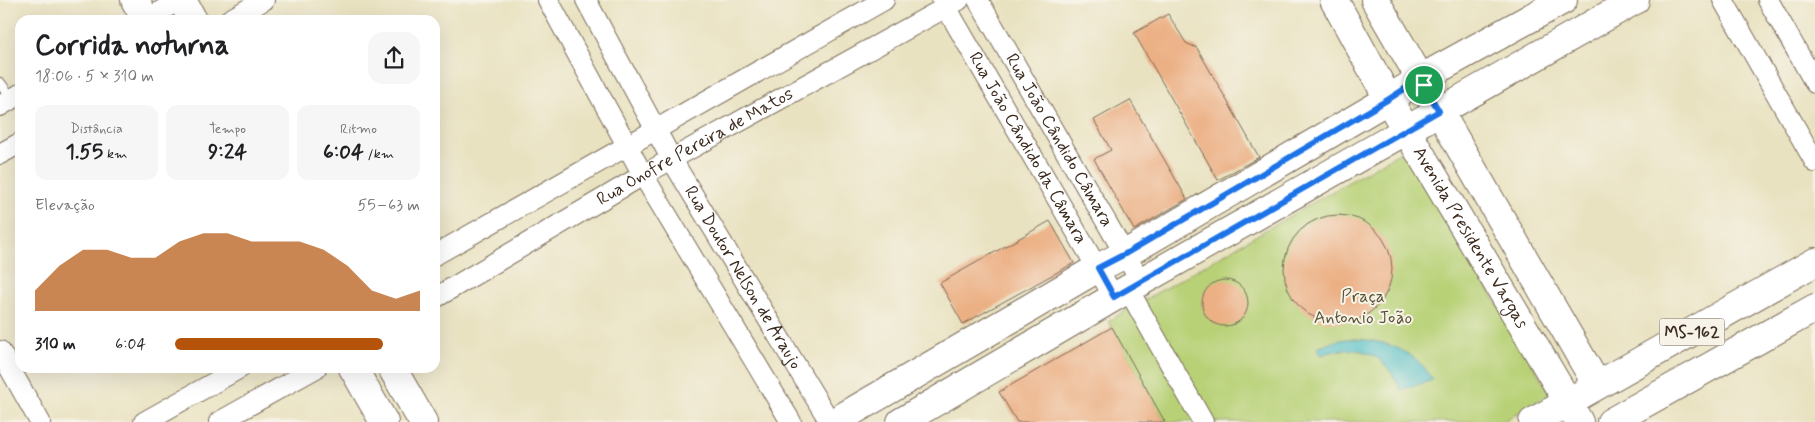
<!DOCTYPE html>
<html lang="pt">
<head>
<meta charset="utf-8">
<style>
	:root { --surface:#fff; --page:#f6f6f6; --text:#202124; --muted:#757577; --accent:#b45309 }
	body { margin:0; font-family:Mynerve,sans-serif; background:var(--page); color:var(--text); height:100vh; display:flex; flex-direction:column; font-size:19px; white-space:nowrap }
	* { box-sizing:border-box; margin:0 }
	p { font-size:16px; color:var(--muted) }
	.icon { flex:none; width:28px; height:28px; fill:none; stroke:currentColor; stroke-width:2; stroke-linecap:round; stroke-linejoin:round }
	.map { position:relative; flex:1; overflow:hidden }
	.sheet { position:absolute; left:15px; top:15px; width:425px; height:358px; display:flex; flex-direction:column; background:var(--surface); border-radius:15px; box-shadow:0 5px 20px #0002 }
	.sheet>* { flex:none }
	.pin { position:absolute; display:grid; place-items:center; width:42px; height:42px; color:#fff; margin:-21px; border:2px solid #fff; border-radius:50%; box-shadow:0 1px 5px #0007 }
	.round { display:grid; place-items:center; flex:none; width:52px; height:52px; border-radius:15px; background:var(--page) }
	.head { display:flex; align-items:center; justify-content:space-between; height:85px; padding:0 20px }
	h1 { font-size:28px; font-weight:800; line-height:38px }
	.stats { display:grid; grid-template-columns:repeat(3,1fr); gap:8px; height:85px; padding:5px 20px }
	.stats div { display:grid; align-content:center; border-radius:12px; background:var(--page); text-align:center }
	.stats b { font-size:21px; font-weight:800 }
	.stats small { font-size:14px; font-weight:400 }
	.stats p { font-size:14px }
	.chart { height:140px; padding:10px 20px }
	.chart p { display:flex; justify-content:space-between }
	.chart svg { width:100%; height:90px; margin-top:5px; fill:var(--accent); opacity:.7 }
	ul { padding:0 20px; list-style:none; font-size:16px }
	li { display:grid; grid-template-columns:80px 60px 1fr; align-items:center; height:38px }
	li i { height:12px; border-radius:6px; background:var(--accent) }
	.map>svg:first-child { display:block }
</style>
</head>
<body>
<div class="map">
<svg width="1815" height="422" viewBox="0 0 1815 422">
	<rect width="100%" height="100%" fill="#f7f3e8"/>
	<filter id="ink" filterUnits="userSpaceOnUse"><feTurbulence type="fractalNoise" baseFrequency=".02" numOctaves="2"/><feDisplacementMap in="SourceGraphic" scale="10" xChannelSelector="R" yChannelSelector="G"/><feConvolveMatrix kernelMatrix="1 2 1 2 8 2 1 2 1" color-interpolation-filters="sRGB"/></filter>
	<filter id="wash" filterUnits="userSpaceOnUse"><feTurbulence type="fractalNoise" baseFrequency=".0096" numOctaves="4" result="noise"/><feDisplacementMap in="SourceGraphic" scale="20" xChannelSelector="R" yChannelSelector="G"/><feGaussianBlur stdDeviation="1.12" result="paint"/><feColorMatrix in="noise" values="0 0 0 0 0 0 0 0 0 0 0 0 0 0 0 0 0 1.4 0 .05"/><feComposite in="paint" operator="in"/></filter>
	<g filter="url(#wash)">
		<rect width="100%" height="100%" fill="#e9e2c1"/>
		<!-- green -->
		<path fill="#b8d177" stroke="#7a7e4a" d="M1406 149 1550 394 1502 422H1165L1108 321Z"/>
		<!-- water -->
		<path fill="#4ebdc5" stroke="#447472" d="M1346 339C1380 338 1416 349 1433 380L1401 390C1384 353 1360 342 1321 355L1317 348 1335 341Z"/>
		<g id="blocks">
			<!-- building -->
			<path fill="#ecb085" d="M1168 14 1186 43 1197 48 1259 157 1218 180 1134 33Z
				M1130 100 1187 199 1134 230 1094 159 1111 150 1094 120Z
				M1284 269a54 54 0 1 1 108 0a54 54 0 1 1-108 0Z
				M1050 221 1074 263 963 324 940 283Z
				M1202 303a23 23 0 1 1 46 0a23 23 0 1 1-46 0Z
				M1112 327 1165 422H1017L999 392Z"/>
		</g>
	</g>
	<g filter="url(#ink)">
		<use href="#blocks" fill-opacity="0" stroke="#786a57" stroke-width="1"/>
		<g fill="none" stroke-linecap="round" stroke-linejoin="round">
			<!-- lane casing -->
			<g stroke="#786a57" stroke-width="12">
				<path id="lane" d="M0 83 12 99"/>
			</g>
			<!-- street casing -->
			<g stroke="#786a57" stroke-width="22">
				<g id="street">
					<path d="M548 0 643 175 791 422"/>
					<path id="s1" d="M586 0 672 160 830 422"/>
					<path id="s2" d="M942 0 1114 297"/>
					<path id="s3" d="M978 0 1141 282"/>
					<path d="M1723 0 1815 162"/>
					<path d="M1768 0 1815 83"/>
					<path d="M146 20 179 0"/>
					<path d="M229 20 264 0"/>
					<path d="M0 106 20 94"/>
					<path d="M0 154 20 143"/>
					<path d="M435 255 884 0"/>
					<path d="M1128 289 1203 422"/>
					<path id="s4" d="M435 298 643 175 959 0"/>
					<path d="M0 351 40 422"/>
					<path d="M144 422 240 368"/>
					<path d="M219 422 316 368"/>
				</g>
			</g>
			<!-- secondary casing -->
			<g stroke="#786a57" stroke-width="30">
				<g id="secondary">
					<path d="M135 0 146 20"/>
					<path d="M182 0 193 20"/>
					<path id="s5" d="M1334 0 1395 111 1568 402"/>
					<path d="M1375 0 1597 385"/>
					<path d="M353 368 384 422"/>
					<path d="M392 368 423 422"/>
					<path d="M834 422 1098 268 1125 254 1389 99 1420 79 1563 0"/>
					<path d="M901 422 1128 289 1635 0"/>
				</g>
			</g>
			<!-- primary casing -->
			<g stroke="#786a57" stroke-width="30">
				<path id="primary" d="M1568 402 1579 422
					M1533 422 1815 262
					M1611 422 1815 308"/>
			</g>
			<!-- lane -->
			<use href="#lane" stroke="#fff" stroke-width="10"/>
			<!-- street -->
			<use href="#street" stroke="#fff" stroke-width="20"/>
			<!-- secondary -->
			<use href="#secondary" stroke="#fff" stroke-width="28"/>
			<!-- primary -->
			<use href="#primary" stroke="#fff" stroke-width="28"/>
		</g>
	</g>
	<g fill="none" stroke-linecap="round" stroke-linejoin="round" filter="url(#ink)">
		<!-- route casing -->
		<g stroke="#fff" stroke-width="10">
			<path id="route" d="M1420 79 1439 111 1114 297 1098 268 1125 254 1389 99Z"/>
		</g>
		<!-- route -->
		<use href="#route" stroke="#1a73e8" stroke-width="6"/>
	</g>
	<g text-anchor="middle" dominant-baseline="central" stroke-width="4" stroke-linejoin="round" paint-order="stroke">
		<!-- shield labels -->
		<rect fill="#f7f3e8" stroke="#73665b" stroke-width="1" x="1659.5" y="318.5" width="65" height="27" rx="4"/>
		<g font-size="16" font-weight="bold" fill="#3b2a1e">
			<text x="1692" y="332">MS-162</text>
		</g>
		<!-- street labels -->
		<g font-size="18" fill="#3b2a1e" stroke="#f7f3e8">
			<text stroke="none"><textPath href="#s3" startOffset="162">Rua João Cândido Câmara</textPath></text>
			<text stroke="none"><textPath href="#s4" startOffset="301">Rua Onofre Pereira de Matos</textPath></text>
			<text stroke="none"><textPath href="#s2" startOffset="171">Rua João Cândido da Câmara</textPath></text>
			<text stroke="none"><textPath href="#s5" startOffset="274">Avenida Presidente Vargas</textPath></text>
			<text stroke="none"><textPath href="#s1" startOffset="319">Rua Doutor Nelson de Araujo</textPath></text>
		</g>
		<!-- park labels -->
		<g font-size="18" fill="#5a5434" stroke="#f7f3e8">
			<text x="1363" y="297">Praça<tspan x="1363" dy="21">Antonio João</tspan></text>
		</g>
	</g>
</svg>
<div class="pin" style="left:1424px;top:85px;background:#1e9e55"><svg class="icon" aria-label="arrive" viewBox="0 0 24 24"><path d="M6 21V4h12l-3 4 3 4H6"/></svg></div>
<section class="sheet">
<div class="head"><div><h1>Corrida noturna</h1><p>18:06 · 5 × 310 m</p></div><a class="round"><svg class="icon" aria-label="share" viewBox="0 0 24 24"><path d="M12 15V3M7 8l5-5 5 5M5 13v7h14v-7"/></svg></a></div>
<div class="stats">
<div><p>Distância</p><b>1.55<small> km</small></b></div>
<div><p>Tempo</p><b>9:24</b></div>
<div><p>Ritmo</p><b>6:04<small> /km</small></b></div>
</div>
<div class="chart"><p><span>Elevação</span>55–63 m</p>
<svg viewBox="0 0 160 44" preserveAspectRatio="none"><path d="M0 44V34L10 22L20 14L30 14L40 18L50 18L60 10L70 6L80 6L90 10L100 10L110 10L120 14L130 22L140 34L150 38L160 34V44z"/></svg>
</div>
<ul>
<li><b>310 m</b>6:04<i style="width:85%"></i></li>
</ul>
</section>
</div>
</body>
</html>
